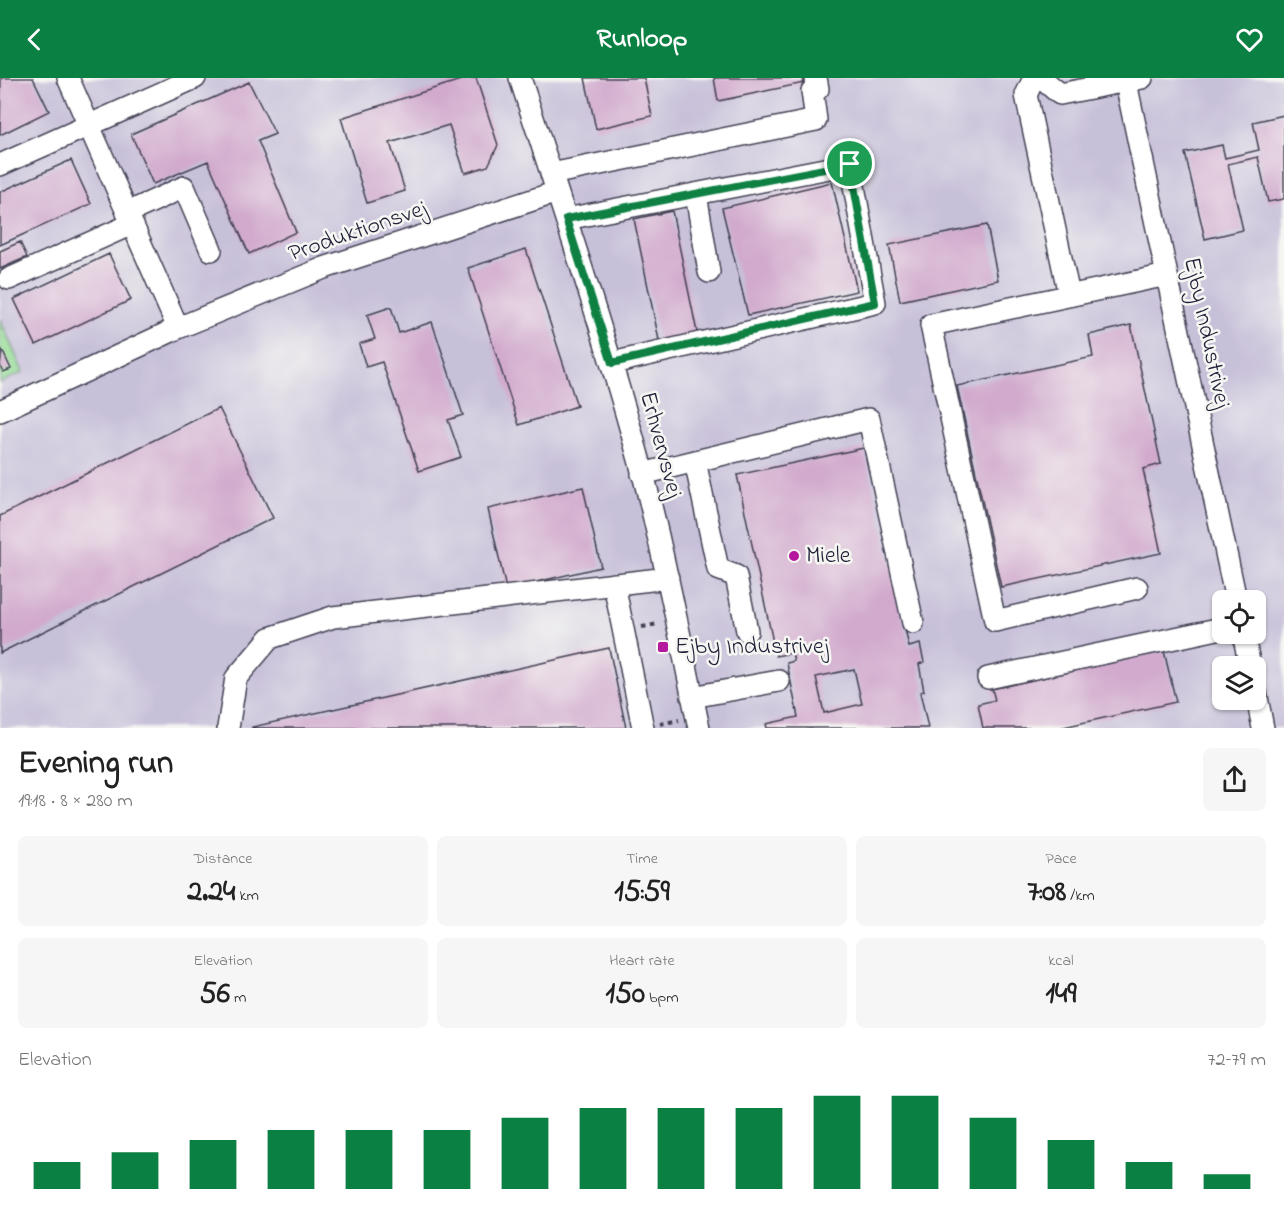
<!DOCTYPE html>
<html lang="en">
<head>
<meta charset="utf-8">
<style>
	:root { --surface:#fff; --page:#f6f6f6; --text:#222; --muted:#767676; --accent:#0b8043 }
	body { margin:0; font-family:"Indie Flower",sans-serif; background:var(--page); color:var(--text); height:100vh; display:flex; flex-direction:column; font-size:22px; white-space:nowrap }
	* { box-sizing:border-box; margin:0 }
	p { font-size:20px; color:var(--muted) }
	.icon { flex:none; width:33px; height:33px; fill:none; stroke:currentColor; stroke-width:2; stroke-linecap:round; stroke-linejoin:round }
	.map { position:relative; height:650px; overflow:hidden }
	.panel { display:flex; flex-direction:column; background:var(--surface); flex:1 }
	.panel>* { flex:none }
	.buttons { position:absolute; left:1212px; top:512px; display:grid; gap:12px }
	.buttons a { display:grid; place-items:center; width:54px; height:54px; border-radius:9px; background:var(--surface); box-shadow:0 2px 4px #0004; font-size:30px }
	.pin { position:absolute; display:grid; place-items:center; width:51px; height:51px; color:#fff; margin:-26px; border:3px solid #fff; border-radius:50%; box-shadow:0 2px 6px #0007 }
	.round { display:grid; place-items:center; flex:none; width:63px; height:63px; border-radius:9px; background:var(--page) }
	.overview { display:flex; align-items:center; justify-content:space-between; height:102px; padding:0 18px }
	h1 { font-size:33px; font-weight:700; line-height:45px }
	.stats { display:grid; grid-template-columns:repeat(3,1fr); gap:9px; height:102px; padding:6px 18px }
	.stats div { display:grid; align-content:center; border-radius:9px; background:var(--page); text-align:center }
	.stats b { font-size:30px; font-weight:700 }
	.stats small { font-size:16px; font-weight:400 }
	.stats p { font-size:16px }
	.chart { height:168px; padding:12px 18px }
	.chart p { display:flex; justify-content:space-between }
	.chart svg { width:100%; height:108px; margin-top:6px; stroke:var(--accent); stroke-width:6 }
	header { display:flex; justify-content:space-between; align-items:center; height:78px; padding:0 18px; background:var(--accent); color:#fff; font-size:27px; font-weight:700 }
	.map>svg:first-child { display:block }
</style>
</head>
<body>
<header><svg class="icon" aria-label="back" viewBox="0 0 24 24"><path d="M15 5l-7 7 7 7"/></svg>Runloop<svg class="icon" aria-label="heart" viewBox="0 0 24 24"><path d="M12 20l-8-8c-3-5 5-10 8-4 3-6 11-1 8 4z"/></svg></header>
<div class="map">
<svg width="1284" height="650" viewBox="0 0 1284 650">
	<rect width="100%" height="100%" fill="#f6f6f2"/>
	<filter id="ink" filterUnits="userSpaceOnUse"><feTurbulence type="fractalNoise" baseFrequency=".0167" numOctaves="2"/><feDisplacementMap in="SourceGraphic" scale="12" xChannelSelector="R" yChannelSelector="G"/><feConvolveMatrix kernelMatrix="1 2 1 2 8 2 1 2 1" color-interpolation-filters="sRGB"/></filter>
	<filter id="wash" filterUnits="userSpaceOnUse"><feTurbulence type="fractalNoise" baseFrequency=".008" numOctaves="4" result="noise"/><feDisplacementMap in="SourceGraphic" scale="24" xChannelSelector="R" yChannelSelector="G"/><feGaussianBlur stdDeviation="1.35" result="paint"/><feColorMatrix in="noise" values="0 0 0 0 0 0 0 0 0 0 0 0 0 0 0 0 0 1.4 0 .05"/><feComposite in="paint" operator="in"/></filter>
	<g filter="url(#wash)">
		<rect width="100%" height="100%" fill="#f3e5d1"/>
		<!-- industrial -->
		<path fill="#c7c0d9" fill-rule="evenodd" d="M0 0H1284V650H0V305L23 294 0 241ZM1222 522H1256V555H1222ZM1222 588H1256V621H1222Z"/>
		<!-- green -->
		<path fill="#94dc96" stroke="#5b7f68" stroke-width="1.5" d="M0 241 23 294 0 305Z"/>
		<g id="blocks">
			<!-- building -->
			<path fill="#d1aacd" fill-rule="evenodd" d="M1 0H33L49 33 0 57Z
				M467 0H476L498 67 488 88 465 95 449 47 390 65 405 113 367 125 341 40Z
				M585 0H644L652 38 596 51Z
				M714 0H803L804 5 718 23Z
				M249 4 275 56 258 63 296 154 249 176 208 83 153 106 131 56Z
				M1284 37V121L1268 124 1258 79 1228 86 1243 152 1205 161 1185 75 1222 67 1225 80 1259 72 1253 44Z
				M71 82 91 126 0 167V114Z
				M832 104 857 213 748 237 722 130Z
				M672 133 698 259 660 267 634 141Z
				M987 147 998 202 900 223 889 167Z
				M20 164 27 179 0 191V173Z
				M526 171 577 328 519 347 468 190Z
				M109 176 131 222 36 267 14 221Z
				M391 229 399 255 432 244 463 337 448 342 461 379 419 393 382 284 366 289 359 266 375 261 367 237Z
				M1131 247 1161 386 1143 391 1161 475 1001 509 957 308 1093 279 1089 257Z
				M2 272 11 291 3 294 0 287Z
				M219 330 273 440 0 575V438Z
				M864 370 909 569 920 566 924 584 919 586 924 613 920 614 928 650H767L766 646 798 639 787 585 794 583 792 575 776 578 737 397ZM854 591 862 626 824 635 816 599Z
				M583 409 601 489 506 511 488 431Z
				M609 570 626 650H252V649Z
				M1164 573 1176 624 1059 650H983L978 626 995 622 992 611Z"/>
		</g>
	</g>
	<g filter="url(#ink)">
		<use href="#blocks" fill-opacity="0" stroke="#413f52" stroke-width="1.5"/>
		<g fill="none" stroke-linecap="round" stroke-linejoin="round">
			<!-- minor casing -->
			<g stroke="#413f52" stroke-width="24">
				<path id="minor" d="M68 0 178 250
					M520 0C563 132 607 263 643 396 665 480 681 565 699 650
					M1034 0 1026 17 1069 217
					M1041 0 1060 16 1142 0
					M1125 0 1236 522
					M0 87 195 0
					M551 96 816 42 812 13 818 11 816 0
					M696 116 709 194
					M127 135 184 109 211 172
					M566 141 850 86 875 225 612 285
					M9 201 132 146
					M0 333 178 250 324 190 557 114
					M695 383 718 491 736 498 747 553
					M642 396 869 341 913 545
					M614 506 643 650
					M1137 510 995 543 931 247 1167 197
					M1243 555 1250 588
					M988 600 1222 550
					M1256 614 1263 650
					M692 619 779 603
					M228 650 236 600 270 560 333 539 668 500"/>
			</g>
			<!-- path -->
			<path stroke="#413f52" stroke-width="4" stroke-dasharray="4.5 4.5" stroke-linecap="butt" d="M642 549 658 546
				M660 646 679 642"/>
			<!-- minor -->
			<use href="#minor" stroke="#fff" stroke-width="21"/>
		</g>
	</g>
	<g fill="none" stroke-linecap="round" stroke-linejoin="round" filter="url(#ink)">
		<!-- route casing -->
		<g stroke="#fff" stroke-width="12">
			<path id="route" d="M850 86 875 225 612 285 566 141Z"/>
		</g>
		<!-- route -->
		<use href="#route" stroke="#0b8043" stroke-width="8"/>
	</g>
	<!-- markers -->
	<g fill="#b5179e" stroke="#f6f6f2" stroke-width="2">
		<circle cx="794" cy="478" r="6"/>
		<rect x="657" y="563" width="12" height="12" rx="3"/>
	</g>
	<g text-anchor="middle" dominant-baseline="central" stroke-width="5" stroke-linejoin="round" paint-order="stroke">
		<!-- street labels -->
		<g font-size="24" fill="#22223b" stroke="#f6f6f2">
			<text transform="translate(358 154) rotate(-19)">Produktionsvej</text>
			<text transform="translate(1206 255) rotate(78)">Ejby Industrivej</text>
			<text transform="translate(660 367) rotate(75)">Erhvervsvej</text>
		</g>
		<!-- poi labels -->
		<g font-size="24" fill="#22223b" stroke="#f6f6f2" text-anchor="start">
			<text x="806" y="478">Miele</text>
			<text x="675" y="569">Ejby Industrivej</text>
		</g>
	</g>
</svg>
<div class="buttons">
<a><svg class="icon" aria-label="locate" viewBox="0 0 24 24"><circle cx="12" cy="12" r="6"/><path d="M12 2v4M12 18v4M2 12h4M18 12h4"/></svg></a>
<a><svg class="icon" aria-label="layers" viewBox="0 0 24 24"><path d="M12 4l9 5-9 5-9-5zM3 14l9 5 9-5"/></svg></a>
</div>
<div class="pin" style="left:850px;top:86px;background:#1e9e55"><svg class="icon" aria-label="arrive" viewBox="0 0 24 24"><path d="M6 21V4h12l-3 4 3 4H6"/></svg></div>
</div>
<section class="panel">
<div class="overview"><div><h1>Evening run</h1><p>19:18 · 8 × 280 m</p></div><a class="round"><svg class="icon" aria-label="share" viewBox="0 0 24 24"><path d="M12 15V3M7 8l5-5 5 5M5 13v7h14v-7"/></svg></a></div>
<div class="stats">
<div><p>Distance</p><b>2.24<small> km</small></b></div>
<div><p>Time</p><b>15:59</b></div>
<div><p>Pace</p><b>7:08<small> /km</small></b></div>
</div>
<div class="stats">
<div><p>Elevation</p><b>56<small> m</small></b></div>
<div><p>Heart rate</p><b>150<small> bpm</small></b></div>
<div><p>kcal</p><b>149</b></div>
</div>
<div class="chart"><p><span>Elevation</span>72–79 m</p>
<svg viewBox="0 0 160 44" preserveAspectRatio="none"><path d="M5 44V33M15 44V29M25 44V24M35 44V20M45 44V20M55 44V20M65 44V15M75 44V11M85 44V11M95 44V11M105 44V6M115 44V6M125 44V15M135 44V24M145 44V33M155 44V38"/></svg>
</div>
</section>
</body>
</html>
